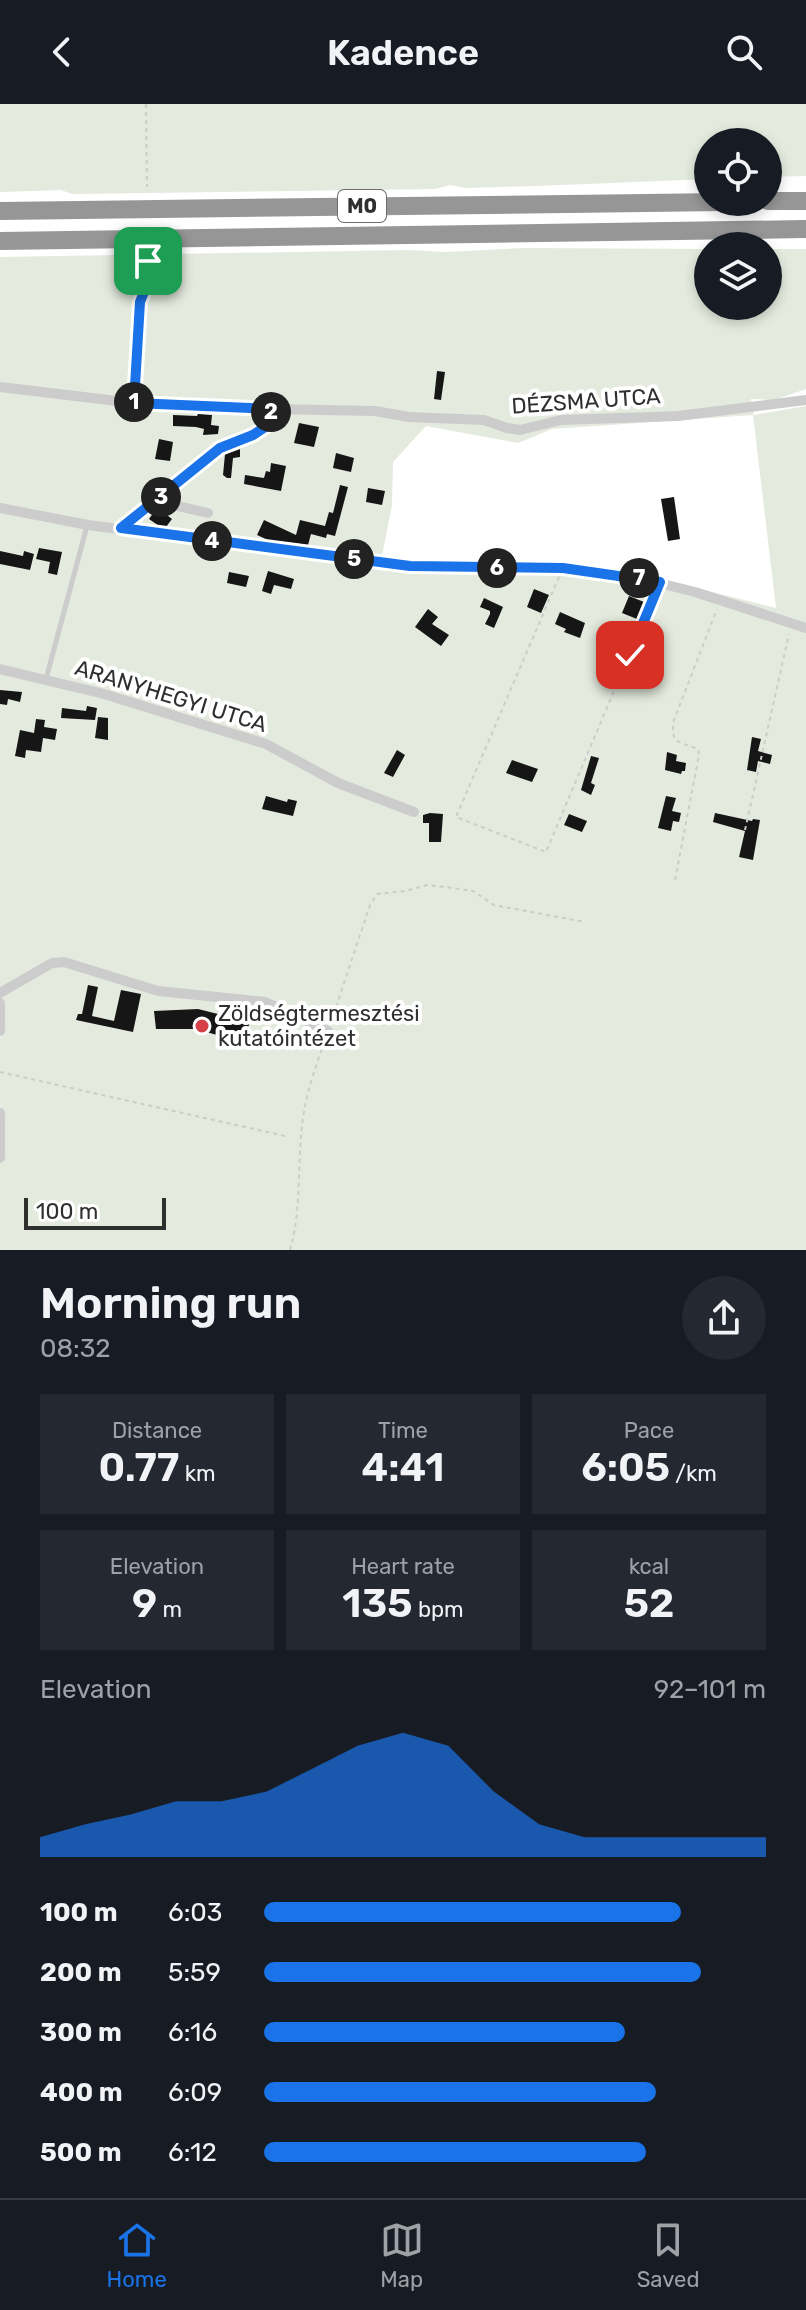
<!DOCTYPE html>
<html lang="en">
<head>
<meta charset="utf-8">
<style>
	:root { --surface:#171b24; --page:#242831; --text:#f1f3f6; --muted:#9ea1a6; --line:#363941; --accent:#1a73e8 }
	body { margin:0; font-family:Rubik,sans-serif; background:var(--page); color:var(--text); height:100vh; display:flex; flex-direction:column; font-size:30px; white-space:nowrap }
	* { box-sizing:border-box; margin:0 }
	p { font-size:26px; color:var(--muted) }
	.icon { flex:none; width:44px; height:44px; fill:none; stroke:currentColor; stroke-width:2; stroke-linecap:round; stroke-linejoin:round }
	.map { position:relative; height:1146px; overflow:hidden }
	.sheet { display:flex; flex-direction:column; background:var(--surface); flex:1 }
	.sheet>* { flex:none }
	.controls { position:absolute; left:694px; top:24px; display:grid; gap:16px }
	.controls a { display:grid; place-items:center; width:88px; height:88px; border-radius:50%; background:var(--surface); box-shadow:0 4px 12px #0003; font-size:40px }
	.scale { position:absolute; left:24px; bottom:20px; width:142px; box-sizing:border-box; padding-left:8px; border:4px solid #2f2f2f; border-top:0; font-size:22px; line-height:28px; white-space:nowrap; color:#2f2f2f; -webkit-text-stroke:6px #fff; paint-order:stroke }
	.pin { position:absolute; display:grid; place-items:center; width:68px; height:68px; color:#fff; margin:-34px; border-radius:16px; box-shadow:0 4px 12px #0006 }
	.km { position:absolute; width:40px; height:40px; margin:-20px; border-radius:50%; background:#222; color:#fff; font-size:22px; line-height:40px; text-align:center }
	.round { display:grid; place-items:center; flex:none; width:84px; height:84px; border-radius:42px; background:var(--page) }
	.overview { display:flex; align-items:center; justify-content:space-between; height:136px; padding:0 40px }
	h1 { font-size:44px; font-weight:600; line-height:60px }
	.metrics { display:grid; grid-template-columns:repeat(3,1fr); gap:12px; height:136px; padding:8px 40px }
	.metrics div { display:grid; align-content:center; border-radius:0px; background:var(--page); text-align:center }
	.metrics b { font-size:40px; font-weight:600 }
	.metrics small { font-size:22px; font-weight:400 }
	.metrics p { font-size:22px }
	.chart { height:224px; padding:16px 40px }
	.chart p { display:flex; justify-content:space-between }
	.chart svg { width:100%; height:144px; margin-top:8px; fill:var(--accent); opacity:.7 }
	ul { padding:0 40px; list-style:none; font-size:26px }
	li { display:grid; grid-template-columns:128px 96px 1fr; align-items:center; height:60px }
	li i { height:20px; border-radius:10px; background:var(--accent) }
	header { display:flex; justify-content:space-between; align-items:center; height:104px; padding:0 40px; background:var(--surface); font-size:36px; font-weight:600 }
	.menu { display:flex; justify-content:space-around; align-items:center; height:112px; border-top:2px solid var(--line); background:var(--surface); font-size:22px; color:var(--muted) }
	.menu a { display:grid; justify-items:center; gap:4px }
	.menu .selected { color:var(--accent) }
	.map>svg:first-child { display:block }
</style>
</head>
<body>
<header><svg class="icon" aria-label="back" viewBox="0 0 24 24"><path d="M15 5l-7 7 7 7"/></svg>Kadence<svg class="icon" aria-label="search" viewBox="0 0 24 24"><circle cx="10" cy="10" r="6"/><path d="M15 15l6 6"/></svg></header>
<div class="map">
<svg width="806" height="1146" viewBox="0 0 806 1146">
	<rect width="100%" height="100%" fill="#fff"/>
	<!-- green -->
	<path fill="#e4ebde" fill-rule="evenodd" d="M0 0H806V72L768 73V38H708V75L536 82 465 84 450 81 435 85 72 90 61 86 0 88Z
		M524 144 708 145V202H768V145H806V285L774 296 751 295 754 311 806 302V1146H0V153L408 146 445 148ZM753 311 776 504 633 468 468 463 382 452 392 401 393 358 426 322 518 339 552 325Z"/>
	<!-- building -->
	<path fill="#161616" d="M437 267 445 268 441 296 434 295Z
		M198 310 212 311 211 321 219 322 218 330 203 331 204 325 196 323 173 322V311L197 312Z
		M299 319 319 323 314 343 294 339Z
		M159 335 173 338 170 357 155 355Z
		M240 345V353L233 354 231 374H227L223 371 225 350Z
		M336 349 354 354 351 368 333 364Z
		M271 359 286 362 281 387 244 380 245 371 264 374 266 367 270 368Z
		M340 381 348 383 335 432 327 430 326 434 311 430 308 441 268 436 257 431 264 416 296 431 300 416 325 422 329 408 333 409Z
		M368 384 385 387 382 401 366 398Z
		M674 393 680 435 668 437 661 395Z
		M154 408 160 412 163 408 172 415 166 423 159 422 149 415Z
		M39 444 62 448 57 471 48 469 50 458 36 455Z
		M0 447 23 452 24 447 34 450 30 466 0 460Z
		M268 467 294 475 291 485 274 481 271 490 262 487Z
		M229 468 249 472 246 483 227 479Z
		M534 485 549 491 541 509 527 503Z
		M629 492 644 498 637 515 622 509Z
		M484 494 503 503 494 524 485 520 490 510V507L480 503Z
		M428 505 438 513 432 520 449 531 441 542 415 523Z
		M560 508 585 519 580 534 564 528 566 525 555 520Z
		M0 586 22 588 20 598 8 595 7 601 0 600Z
		M87 602 97 604 95 616 61 614 62 604 86 607Z
		M98 613 108 614V636L95 634Z
		M36 615 45 616 44 623 57 625 55 636 43 634 41 648 26 646 25 654 15 652 20 626 34 629Z
		M752 633 761 635 758 647 772 651 770 660 758 657 756 668 747 666Z
		M397 646 405 651 393 673 384 669Z
		M667 648 677 651 676 657 686 659 685 667H682L681 670 665 666Z
		M591 652 599 654 591 679 595 681 591 691 581 686Z
		M512 656 538 665 532 678 506 669Z
		M266 692 287 698 288 695 297 697 293 712 262 705Z
		M666 692 676 694 672 707 681 709 679 718 673 717 671 727 658 724Z
		M430 709 443 710 441 738H429V719H423V711Z
		M715 709 752 717 753 715 760 716 753 756 739 753 745 727 713 718Z
		M569 710 587 717 582 728 564 721Z
		M88 881 98 883 92 912 114 917 121 886 141 890 133 928 76 916 78 910H82Z
		M198 905 250 918 243 938 195 925H156L154 907Z"/>
	<g fill="none" stroke-linecap="round" stroke-linejoin="round">
		<!-- path -->
		<path stroke="#ccc" stroke-width="2" stroke-dasharray="4 4" stroke-linecap="butt" d="M146 0 147 83
			M134 290 140 198 148 178V157
			M559 473 456 713 546 748 655 490
			M745 726 789 530
			M675 776 699 651 698 645C678 637 670 640 674 616L717 505
			M331 918 370 801 377 790 405 787 427 781 445 783 473 787 494 801 585 818
			M0 968 285 1032
			M290 1146C303 1101 296 1054 304 1008 308 983 317 959 325 936"/>
		<!-- lane -->
		<path stroke="#ccc" stroke-width="5" d="M46 575 87 422"/>
		<!-- street -->
		<path stroke="#ccc" stroke-width="10" d="M0 283 134 299 273 305
			M156 397 208 409
			M0 404 88 421 410 462 563 464 631 472 695 488 806 524
			M121 424 220 344 253 331 265 323 273 305 375 307 409 313 484 316 507 324 520 326 561 316 678 312 806 296
			M0 565 104 590 266 640 338 679 414 708
			M0 889 52 859 64 858 158 887 265 898 328 927
			M0 899V927
			M0 1009V1054"/>
		<!-- highway -->
		<path stroke="#969696" stroke-width="18" d="M768 97H806
			M0 107 724 98
			M0 137 806 125"/>
	</g>
	<g fill="none" stroke-linecap="round" stroke-linejoin="round">
		<!-- route casing -->
		<g stroke="#fff" stroke-width="16">
			<path id="route" d="M148 157V178L140 198 134 299 273 305 265 323 253 331 220 344 121 424 410 462 563 464 660 478 630 551"/>
		</g>
		<!-- route -->
		<use href="#route" stroke="#1a73e8" stroke-width="10"/>
	</g>
	<!-- markers -->
	<circle fill="#d64148" stroke="#fff" stroke-width="3" cx="202" cy="922" r="8"/>
	<g text-anchor="middle" dominant-baseline="central" stroke-width="8" stroke-linejoin="round" paint-order="stroke">
		<!-- shield labels -->
		<rect fill="#fff" stroke="#6d6d6d" stroke-width="2" x="338" y="86" width="48" height="32" rx="6"/>
		<g font-size="20" font-weight="bold" fill="#2f2f2f">
			<text x="362" y="102">M0</text>
		</g>
		<!-- street labels -->
		<g font-size="22" fill="#2f2f2f" stroke="#fff">
			<text transform="translate(586 297) rotate(-4)">DÉZSMA UTCA</text>
			<text transform="translate(171 592) rotate(17)">ARANYHEGYI UTCA</text>
		</g>
		<!-- poi labels -->
		<g font-size="22" fill="#2f2f2f" stroke="#fff" text-anchor="start">
			<text x="218" y="909">Zöldségtermesztési<tspan x="218" dy="25">kutatóintézet</tspan></text>
		</g>
	</g>
</svg>
<div class="controls">
<a><svg class="icon" aria-label="locate" viewBox="0 0 24 24"><circle cx="12" cy="12" r="6"/><path d="M12 2v4M12 18v4M2 12h4M18 12h4"/></svg></a>
<a><svg class="icon" aria-label="layers" viewBox="0 0 24 24"><path d="M12 4l9 5-9 5-9-5zM3 14l9 5 9-5"/></svg></a>
</div>
<div class="scale">100 m</div>
<div class="pin" style="left:148px;top:157px;background:#1e9e55"><svg class="icon" aria-label="arrive" viewBox="0 0 24 24"><path d="M6 21V4h12l-3 4 3 4H6"/></svg></div>
<div class="pin" style="left:630px;top:551px;background:#d93025"><svg class="icon" aria-label="check" viewBox="0 0 24 24"><path d="M5 12l5 5 9-10"/></svg></div>
<b class="km" style="left:134px;top:298px">1</b>
<b class="km" style="left:271px;top:308px">2</b>
<b class="km" style="left:161px;top:393px">3</b>
<b class="km" style="left:212px;top:437px">4</b>
<b class="km" style="left:354px;top:455px">5</b>
<b class="km" style="left:497px;top:464px">6</b>
<b class="km" style="left:639px;top:474px">7</b>
</div>
<section class="sheet">
<div class="overview"><div><h1>Morning run</h1><p>08:32</p></div><a class="round"><svg class="icon" aria-label="share" viewBox="0 0 24 24"><path d="M12 15V3M7 8l5-5 5 5M5 13v7h14v-7"/></svg></a></div>
<div class="metrics">
<div><p>Distance</p><b>0.77<small> km</small></b></div>
<div><p>Time</p><b>4:41</b></div>
<div><p>Pace</p><b>6:05<small> /km</small></b></div>
</div>
<div class="metrics">
<div><p>Elevation</p><b>9<small> m</small></b></div>
<div><p>Heart rate</p><b>135<small> bpm</small></b></div>
<div><p>kcal</p><b>52</b></div>
</div>
<div class="chart"><p><span>Elevation</span>92–101 m</p>
<svg viewBox="0 0 160 44" preserveAspectRatio="none"><path d="M0 44V38L10 34L20 31L30 27L40 27L50 24L60 17L70 10L80 6L90 10L100 24L110 34L120 38L130 38L140 38L150 38L160 38V44z"/></svg>
</div>
<ul>
<li><b>100 m</b>6:03<i style="width:83%"></i></li>
<li><b>200 m</b>5:59<i style="width:87%"></i></li>
<li><b>300 m</b>6:16<i style="width:72%"></i></li>
<li><b>400 m</b>6:09<i style="width:78%"></i></li>
<li><b>500 m</b>6:12<i style="width:76%"></i></li>
</ul>
</section>
<nav class="menu">
<a class="selected"><svg class="icon" aria-label="home" viewBox="0 0 24 24"><path d="M3 11l9-7 9 7M6 9v11h12V9"/></svg>Home</a>
<a><svg class="icon" aria-label="map" viewBox="0 0 24 24"><path d="M3 6l6-2 6 2 6-2v14l-6 2-6-2-6 2zM9 4v14M15 6v14"/></svg>Map</a>
<a><svg class="icon" aria-label="saved" viewBox="0 0 24 24"><path d="M7 4h10v16l-5-4-5 4z"/></svg>Saved</a>
</nav>
</body>
</html>
